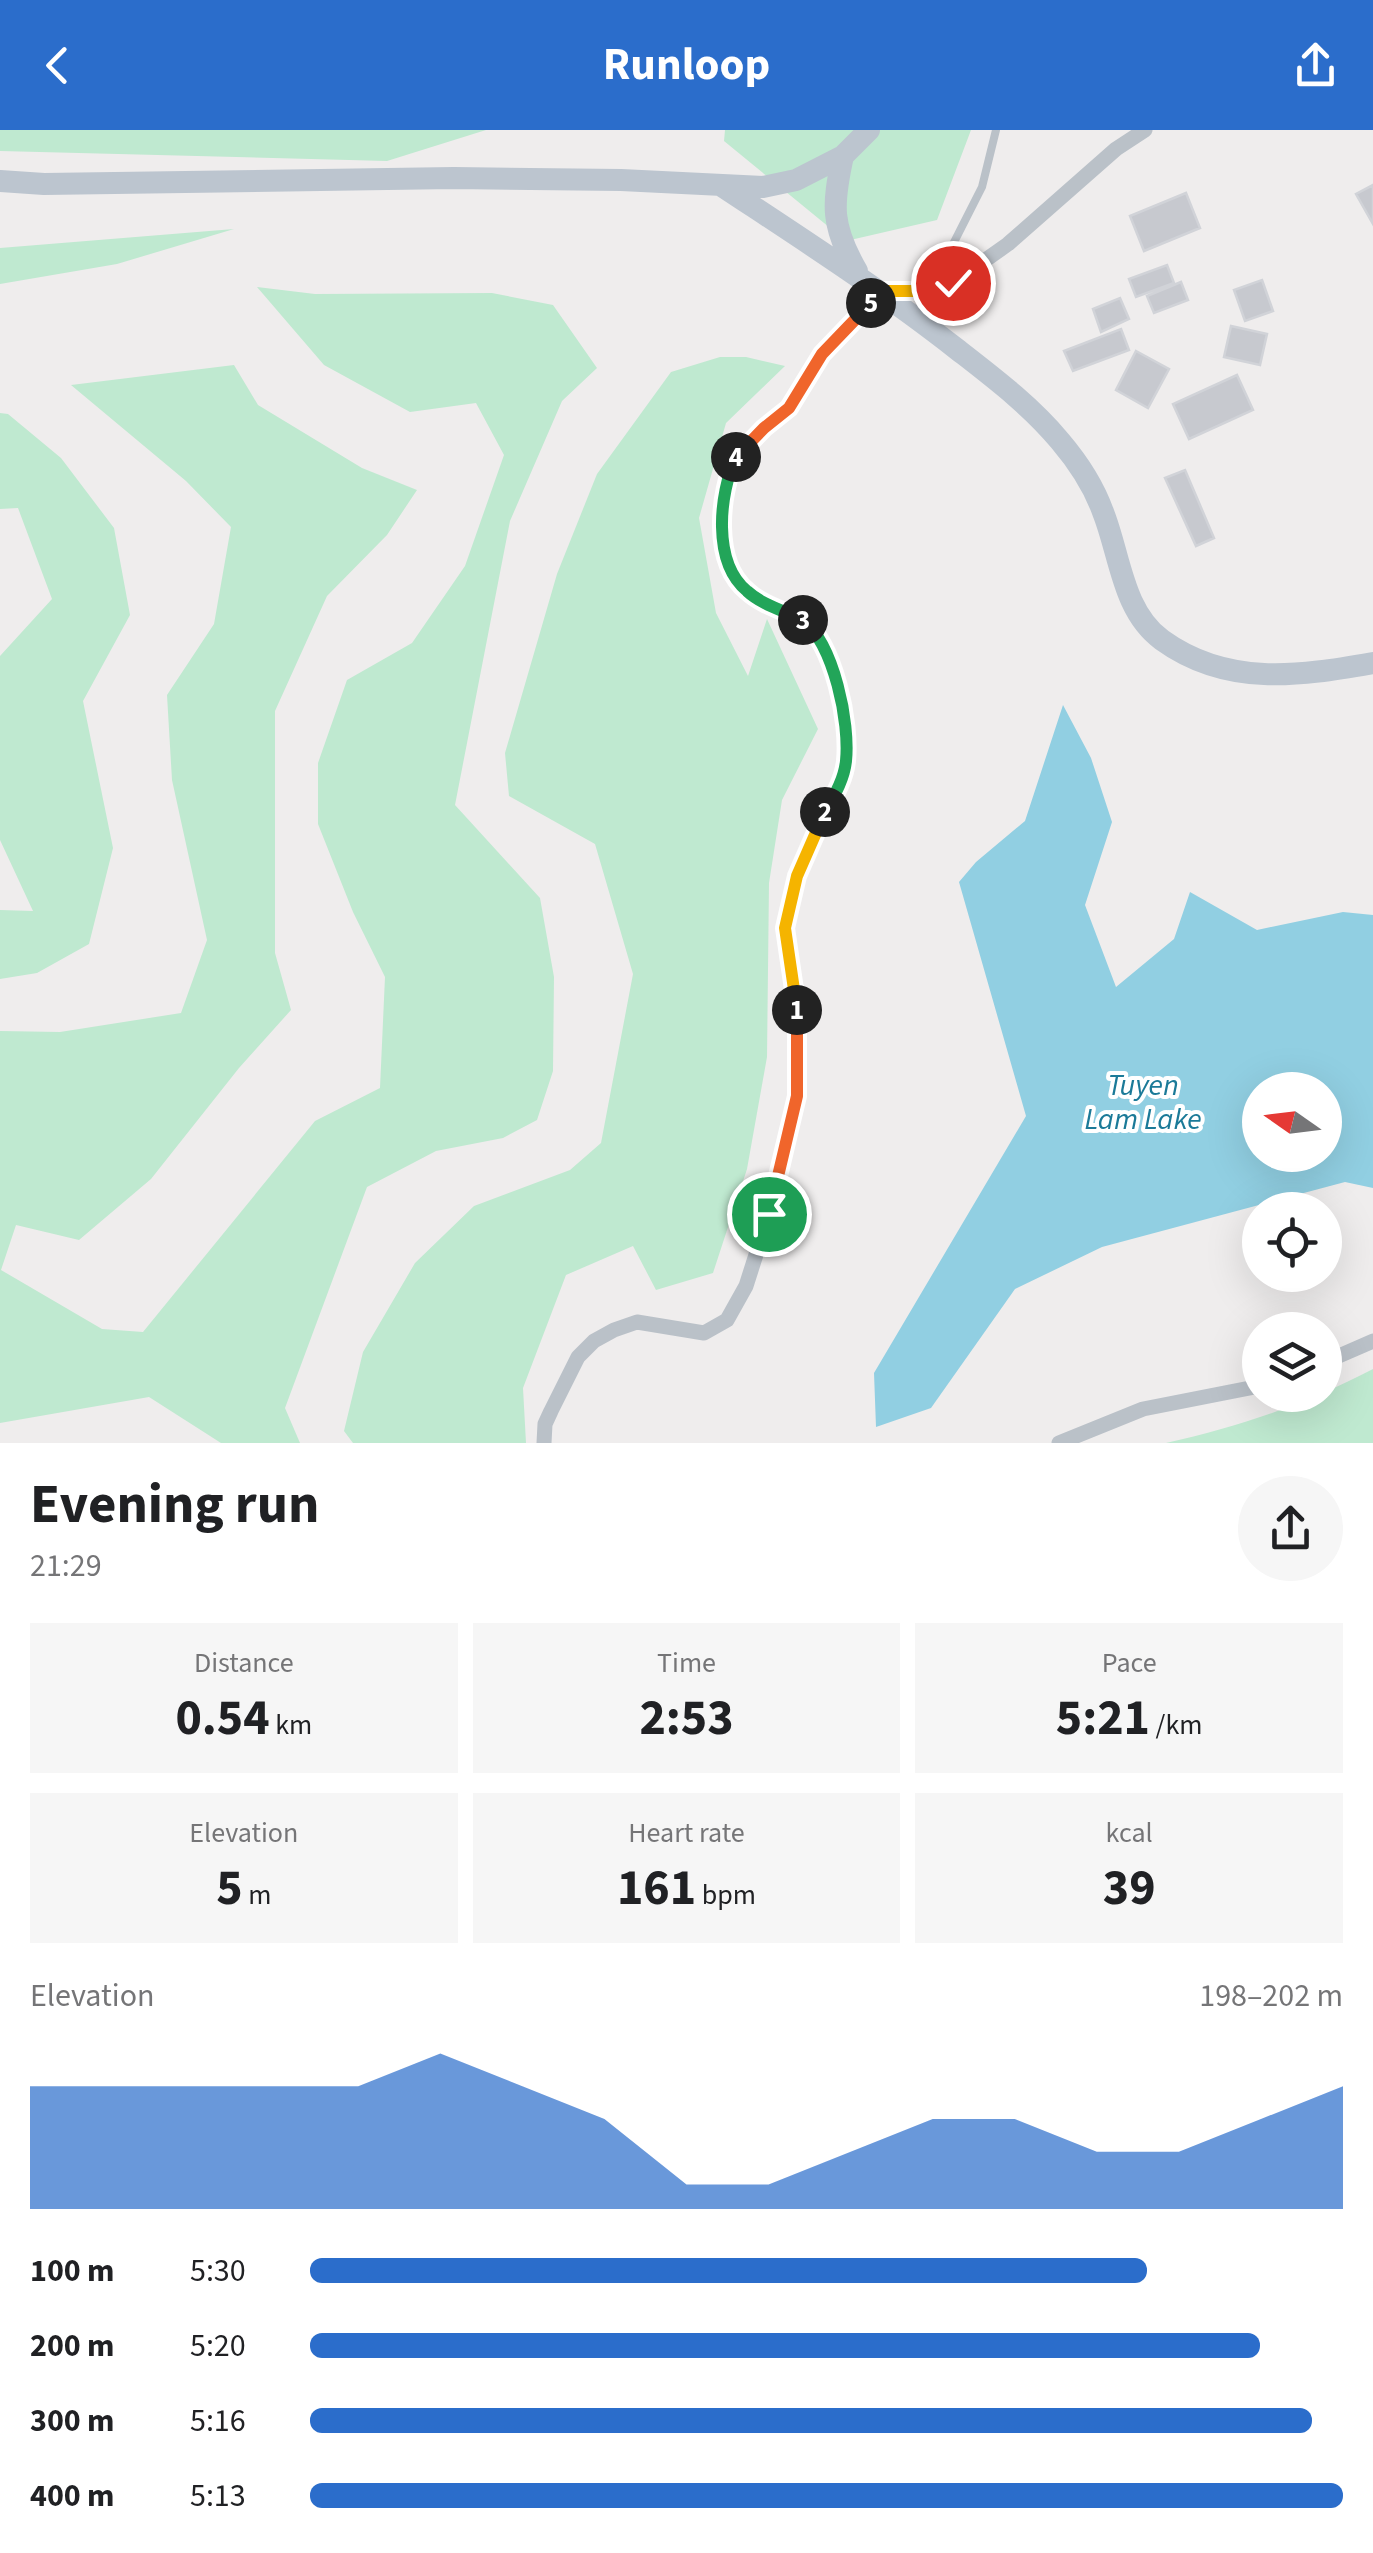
<!DOCTYPE html>
<html lang="en">
<head>
<meta charset="utf-8">
<style>
	:root { --surface:#fff; --page:#f6f6f6; --text:#202124; --muted:#757577; --accent:#2b6dcb }
	body { margin:0; font-family:"Source Sans 3",sans-serif; background:var(--page); color:var(--text); height:100vh; display:flex; flex-direction:column; font-size:38px; white-space:nowrap }
	* { box-sizing:border-box; margin:0 }
	p { font-size:32px; color:var(--muted) }
	.icon { flex:none; width:55px; height:55px; fill:none; stroke:currentColor; stroke-width:2; stroke-linecap:round; stroke-linejoin:round }
	.map { position:relative; height:1313px; overflow:hidden }
	.details { display:flex; flex-direction:column; background:var(--surface); flex:1 }
	.details>* { flex:none }
	.needle { width:65px; rotate:284deg }
	.tools { position:absolute; left:1242px; top:942px; display:grid; gap:20px }
	.tools a { display:grid; place-items:center; width:100px; height:100px; border-radius:50%; background:var(--surface); box-shadow:0 10px 40px #0002; font-size:50px }
	.pin { position:absolute; display:grid; place-items:center; width:85px; height:85px; color:#fff; margin:-42px; border:5px solid #fff; border-radius:50%; box-shadow:0 2px 10px #0007 }
	.km { position:absolute; width:50px; height:50px; margin:-25px; border-radius:50%; background:#222; color:#fff; font-size:28px; line-height:50px; text-align:center }
	.round { display:grid; place-items:center; flex:none; width:105px; height:105px; border-radius:52px; background:var(--page) }
	.headline { display:flex; align-items:center; justify-content:space-between; height:170px; padding:0 30px }
	h1 { font-size:55px; font-weight:700; line-height:75px }
	.stats { display:grid; grid-template-columns:repeat(3,1fr); gap:15px; height:170px; padding:10px 30px }
	.stats div { display:grid; align-content:center; border-radius:0px; background:var(--page); text-align:center }
	.stats b { font-size:50px; font-weight:700 }
	.stats small { font-size:28px; font-weight:400 }
	.stats p { font-size:28px }
	.chart { height:280px; padding:20px 30px }
	.chart p { display:flex; justify-content:space-between }
	.chart svg { width:100%; height:180px; margin-top:10px; fill:var(--accent); opacity:.7 }
	ul { padding:0 30px; list-style:none; font-size:32px }
	li { display:grid; grid-template-columns:160px 120px 1fr; align-items:center; height:75px }
	li i { height:25px; border-radius:12px; background:var(--accent) }
	header { display:flex; justify-content:space-between; align-items:center; height:130px; padding:0 30px; background:var(--accent); color:#fff; font-size:45px; font-weight:700 }
	.map>svg:first-child { display:block }
</style>
</head>
<body>
<header><svg class="icon" aria-label="back" viewBox="0 0 24 24"><path d="M15 5l-7 7 7 7"/></svg>Runloop<svg class="icon" aria-label="share" viewBox="0 0 24 24"><path d="M12 15V3M7 8l5-5 5 5M5 13v7h14v-7"/></svg></header>
<div class="map">
<svg width="1373" height="1313" viewBox="0 0 1373 1313">
	<rect width="100%" height="100%" fill="#efeded"/>
	<!-- green -->
	<path fill="#bfe9d0" d="M0 0H486L387 31 0 21Z
		M725 0H971L937 90 846 111 724 11Z
		M234 99 117 134 0 154V118Z
		M257 157 315 164 492 163 553 175 597 238 562 271 510 391 455 675 540 768 554 847 553 941 537 990 503 1008 436 1021 367 1057 285 1278 300 1313H221L149 1267 0 1293V901L60 902 181 883 207 810 172 650 167 565 214 494 231 397 186 351 71 255 234 235 258 275 362 338 417 360 387 405 327 466 275 581V823L291 880 239 938 151 1049 79 1110 16 1095 1 1140 102 1199 143 1202 315 991 380 958 385 847 353 782 318 694V633L347 550 412 513 465 436 504 325 476 273 410 282 324 235Z
		M720 227H746L785 236 726 293 699 388 716 483 748 546 767 489 818 599 782 670 769 753 767 927 747 1039 713 1143 656 1160 633 1116 566 1145 523 1258 526 1313H353L344 1301 363 1222 415 1133 474 1076 570 1040 601 1013 633 844 595 714 509 666 505 623 557 444 597 344 671 242Z
		M0 283 8 284 61 328 114 398 130 485 83 571 113 718 89 814 37 843 0 849V780L33 781 0 710V526L52 469 18 378 0 379Z
		M1373 1239V1313H1166C1241 1296 1306 1274 1373 1239Z"/>
	<!-- water -->
	<path fill="#91cfe2" fill-rule="evenodd" d="M1063 575 1091 628 1112 692 1085 775 1116 857 1174 809 1190 762 1257 800 1343 782 1373 785V1058L1345 1052 1102 1117 1015 1159 931 1278 876 1297 874 1243 1026 986 959 752 976 732 1025 691ZM1260 960H1325V1025H1260Z"/>
	<!-- building -->
	<path fill="#c7c9cf" stroke="#d1d3d8" stroke-width="2.5" d="M1373 55V94L1356 64Z
		M1186 63 1200 98 1144 121 1130 86Z
		M1167 135 1174 153 1136 167 1129 149Z
		M1262 150 1273 181 1245 191 1234 160Z
		M1181 152 1188 170 1154 183 1147 166Z
		M1120 168 1129 189 1101 202 1093 179Z
		M1231 196 1267 204 1260 235 1224 227Z
		M1121 199 1129 220 1073 241 1064 221Z
		M1136 221 1169 239 1148 278 1116 260Z
		M1237 245 1253 280 1189 309 1173 274Z
		M1185 340 1214 408 1196 416 1165 348Z"/>
	<g fill="none" stroke-linecap="round" stroke-linejoin="round">
		<!-- lane -->
		<path stroke="#bac1c8" stroke-width="8" d="M912 160 946 128 982 57 996 0"/>
		<!-- street -->
		<path stroke="#bac1c8" stroke-width="15" d="M1325 1232 1373 1211
			M544 1313 545 1294 551 1281 578 1227 594 1211 614 1200 637 1192 704 1203 727 1190 746 1156 769 1084 797 966V877L787 821V785L805 723 843 643C852 607 837 517 807 492 785 475 753 474 736 450 716 422 720 345 742 319 757 301 779 291 793 273 804 260 810 242 820 227 838 203 861 182 883 161H934L953 153 1008 114 1116 19 1145 0
			M1059 1313 1143 1279 1260 1256"/>
		<!-- secondary -->
		<path stroke="#bcc5cf" stroke-width="22" d="M843 26C832 75 831 96 857 141
			M0 51 44 54 454 48 621 50 763 57 796 50 843 26 869 0
			M722 56C802 109 883 161 958 220 994 248 1031 276 1060 311 1077 331 1094 357 1103 382 1120 424 1122 481 1162 510 1227 557 1299 546 1373 533"/>
	</g>
	<g fill="none" stroke-linecap="round" stroke-linejoin="round">
		<!-- split-1 casing -->
		<g stroke="#fff" stroke-width="20">
			<path id="split-1" d="M769 1084 797 966V880"/>
		</g>
		<!-- split-2 casing -->
		<g stroke="#fff" stroke-width="20">
			<path id="split-2" d="M797 880 785 798 797 746 825 682"/>
		</g>
		<!-- split-3 casing -->
		<g stroke="#fff" stroke-width="20">
			<path id="split-3" d="M803 490C834 515 850 592 846 631 844 650 834 666 825 682"/>
		</g>
		<!-- split-4 casing -->
		<g stroke="#fff" stroke-width="20">
			<path id="split-4" d="M736 327C719 364 712 432 747 461 762 475 785 481 803 490"/>
		</g>
		<!-- split-5 casing -->
		<g stroke="#fff" stroke-width="20">
			<path id="split-5" d="M736 327 764 298 789 278 822 224 871 173"/>
		</g>
		<!-- split-6 casing -->
		<g stroke="#fff" stroke-width="20">
			<path id="split-6" d="M871 173 883 161H934L953 153"/>
		</g>
		<!-- split-1 -->
		<use href="#split-1" stroke="#f0652b" stroke-width="12"/>
		<!-- split-2 -->
		<use href="#split-2" stroke="#f5b400" stroke-width="12"/>
		<!-- split-3 -->
		<use href="#split-3" stroke="#22a559" stroke-width="12"/>
		<!-- split-4 -->
		<use href="#split-4" stroke="#22a559" stroke-width="12"/>
		<!-- split-5 -->
		<use href="#split-5" stroke="#f0652b" stroke-width="12"/>
		<!-- split-6 -->
		<use href="#split-6" stroke="#f5b400" stroke-width="12"/>
	</g>
	<g text-anchor="middle" dominant-baseline="central" stroke-width="8" stroke-linejoin="round" paint-order="stroke">
		<!-- water labels -->
		<g font-size="30" font-style="italic" fill="#1b7a98" stroke="#fff">
			<text x="1143" y="955">Tuyen<tspan x="1143" dy="34">Lam Lake</tspan></text>
		</g>
	</g>
</svg>
<div class="tools">
<a><svg class="needle" viewBox="-14 -14 28 28"><path d="M0-13l5 13h-10z" fill="#e53935"/><path d="M0 13l5-13h-10z" fill="#757577"/></svg></a>
<a><svg class="icon" aria-label="locate" viewBox="0 0 24 24"><circle cx="12" cy="12" r="6"/><path d="M12 2v4M12 18v4M2 12h4M18 12h4"/></svg></a>
<a><svg class="icon" aria-label="layers" viewBox="0 0 24 24"><path d="M12 4l9 5-9 5-9-5zM3 14l9 5 9-5"/></svg></a>
</div>
<div class="pin" style="left:769px;top:1084px;background:#1e9e55"><svg class="icon" aria-label="arrive" viewBox="0 0 24 24"><path d="M6 21V4h12l-3 4 3 4H6"/></svg></div>
<div class="pin" style="left:953px;top:153px;background:#d93025"><svg class="icon" aria-label="check" viewBox="0 0 24 24"><path d="M5 12l5 5 9-10"/></svg></div>
<b class="km" style="left:797px;top:880px">1</b>
<b class="km" style="left:825px;top:682px">2</b>
<b class="km" style="left:803px;top:490px">3</b>
<b class="km" style="left:736px;top:327px">4</b>
<b class="km" style="left:871px;top:173px">5</b>
</div>
<section class="details">
<div class="headline"><div><h1>Evening run</h1><p>21:29</p></div><a class="round"><svg class="icon" aria-label="share" viewBox="0 0 24 24"><path d="M12 15V3M7 8l5-5 5 5M5 13v7h14v-7"/></svg></a></div>
<div class="stats">
<div><p>Distance</p><b>0.54<small> km</small></b></div>
<div><p>Time</p><b>2:53</b></div>
<div><p>Pace</p><b>5:21<small> /km</small></b></div>
</div>
<div class="stats">
<div><p>Elevation</p><b>5<small> m</small></b></div>
<div><p>Heart rate</p><b>161<small> bpm</small></b></div>
<div><p>kcal</p><b>39</b></div>
</div>
<div class="chart"><p><span>Elevation</span>198–202 m</p>
<svg viewBox="0 0 160 44" preserveAspectRatio="none"><path d="M0 44V14L10 14L20 14L30 14L40 14L50 6L60 14L70 22L80 38L90 38L100 30L110 22L120 22L130 30L140 30L150 22L160 14V44z"/></svg>
</div>
<ul>
<li><b>100 m</b>5:30<i style="width:81%"></i></li>
<li><b>200 m</b>5:20<i style="width:92%"></i></li>
<li><b>300 m</b>5:16<i style="width:97%"></i></li>
<li><b>400 m</b>5:13<i style="width:100%"></i></li>
</ul>
</section>
</body>
</html>
